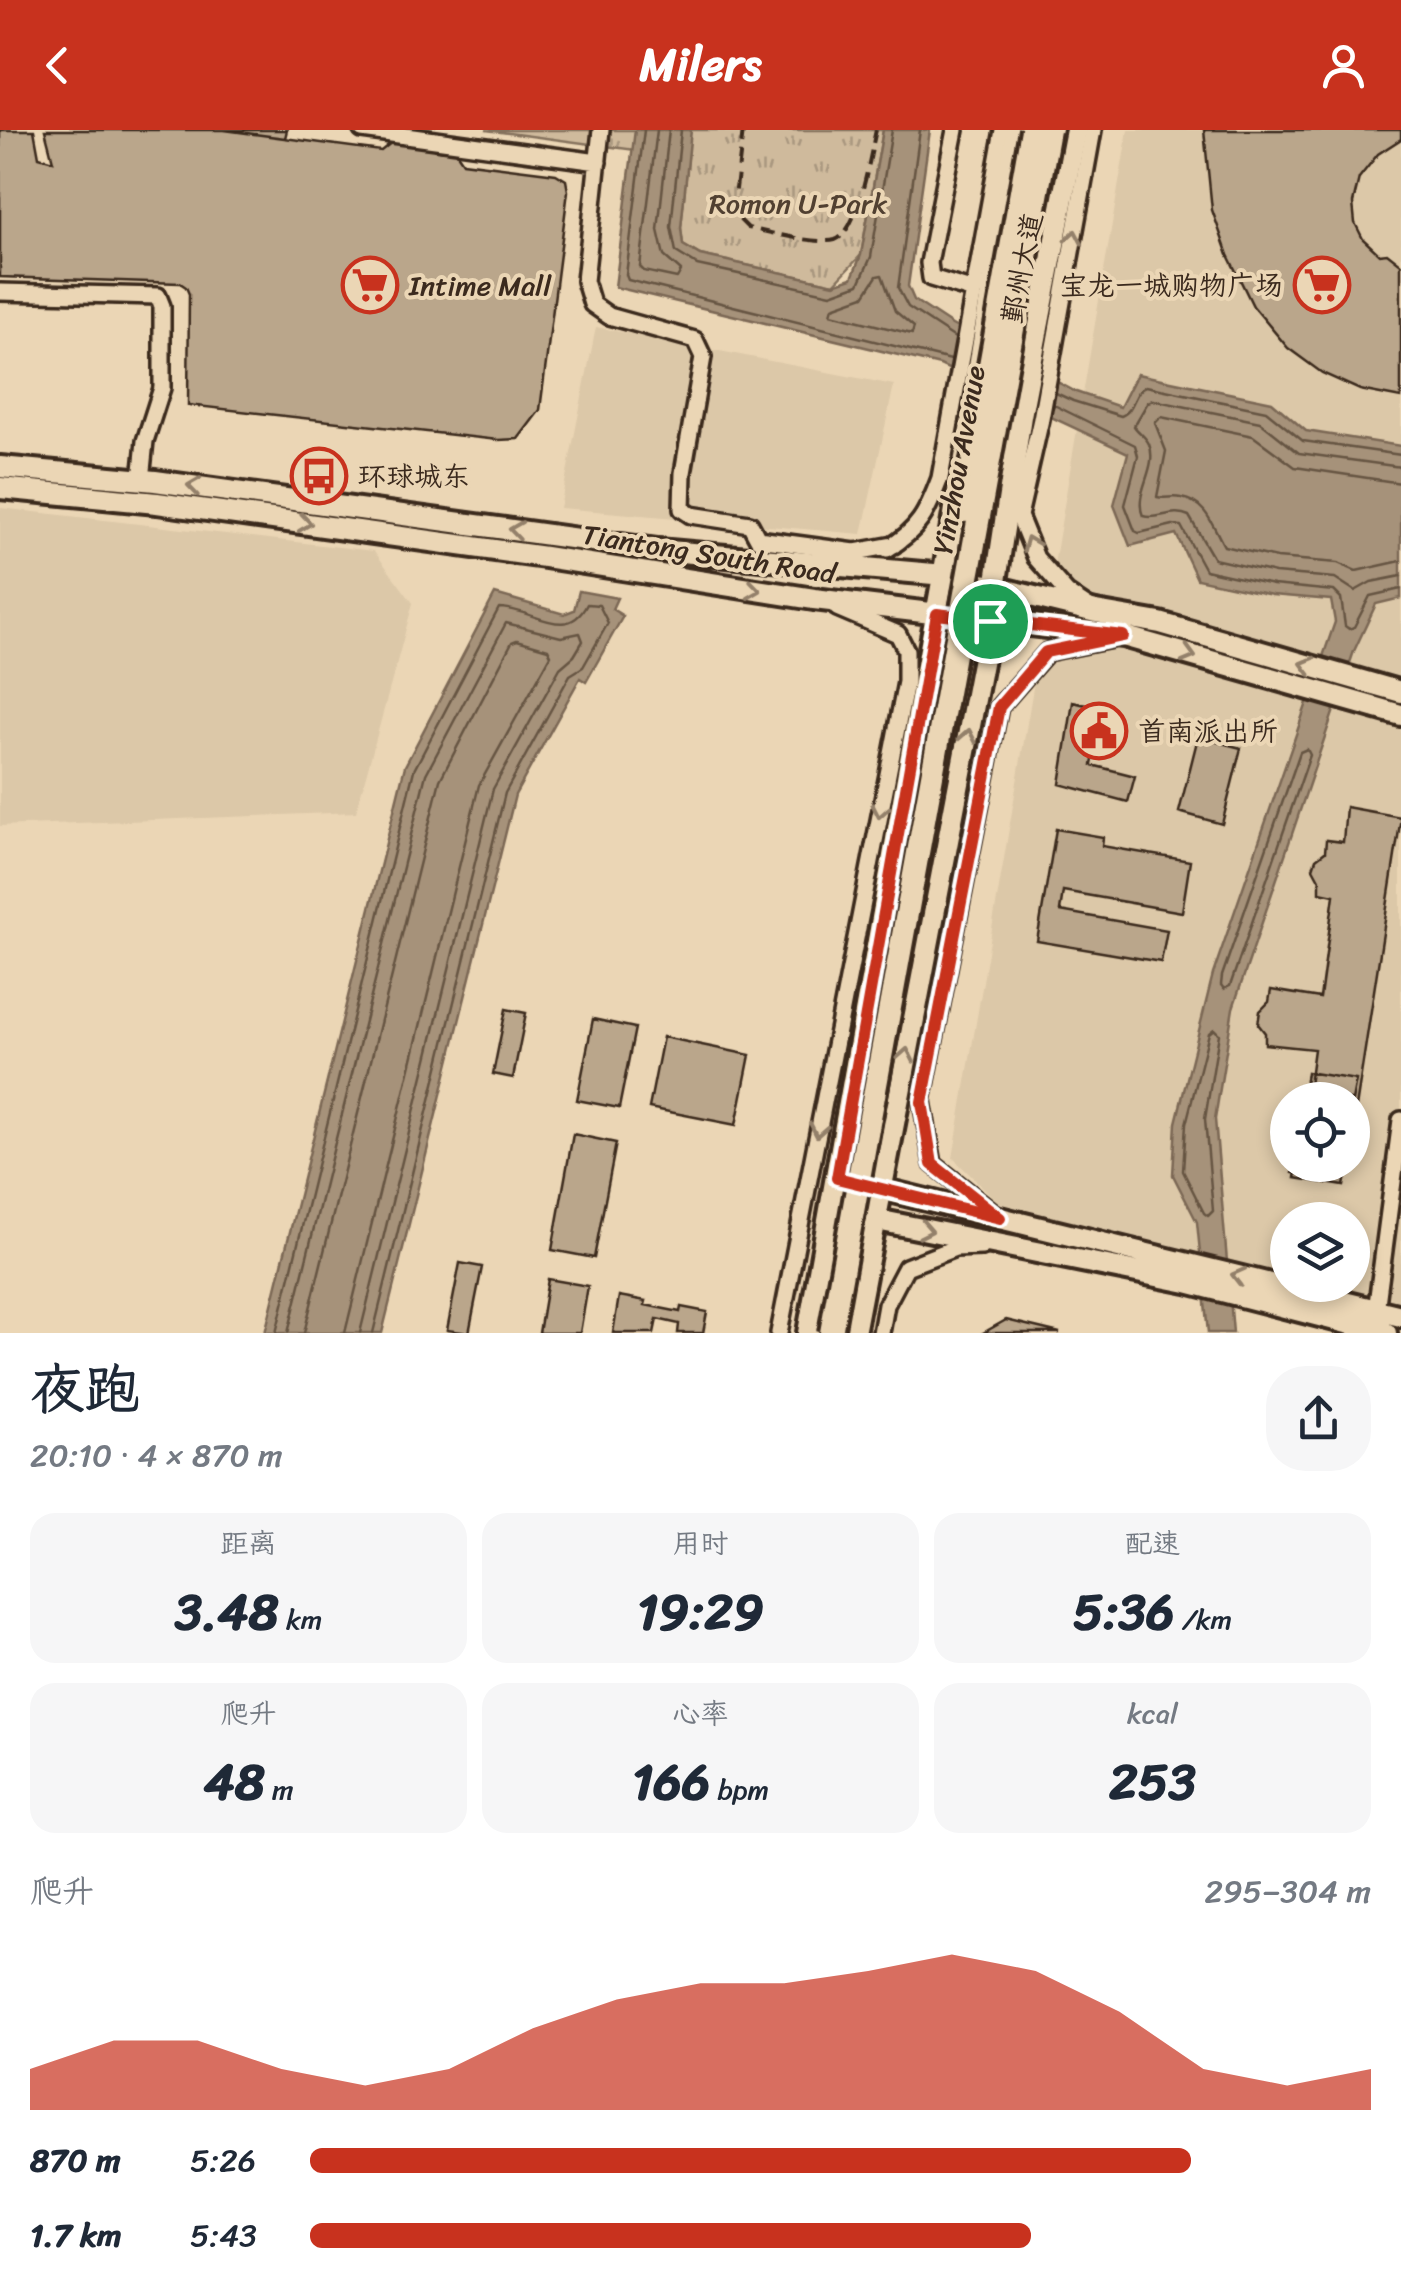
<!DOCTYPE html>
<html lang="zh">
<head>
<meta charset="utf-8">
<style>
	:root { --surface:#fff; --page:#f6f6f7; --text:#1f2937; --muted:#747a83; --accent:#c8321e }
	body { margin:0; font-family:Sriracha,"LXGW WenKai TC",sans-serif; background:var(--page); color:var(--text); height:100vh; display:flex; flex-direction:column; font-size:38px; white-space:nowrap }
	* { box-sizing:border-box; margin:0 }
	p { font-size:32px; color:var(--muted) }
	.icon { flex:none; width:55px; height:55px; fill:none; stroke:currentColor; stroke-width:2; stroke-linecap:round; stroke-linejoin:round }
	.map { position:relative; height:1203px; overflow:hidden }
	.details { display:flex; flex-direction:column; background:var(--surface); flex:1 }
	.details>* { flex:none }
	.fabs { position:absolute; left:1270px; top:952px; display:grid; gap:20px }
	.fabs a { display:grid; place-items:center; width:100px; height:100px; border-radius:50%; background:var(--surface); box-shadow:0 5px 15px #0003; font-size:50px }
	.pin { position:absolute; display:grid; place-items:center; width:85px; height:85px; color:#fff; margin:-42px; border:5px solid #fff; border-radius:50%; box-shadow:0 2px 10px #0007 }
	.round { display:grid; place-items:center; flex:none; width:105px; height:105px; border-radius:40px; background:var(--page) }
	.summary { display:flex; align-items:center; justify-content:space-between; height:170px; padding:0 30px }
	h1 { font-size:55px; font-weight:700; line-height:75px }
	.stats { display:grid; grid-template-columns:repeat(3,1fr); gap:15px; height:170px; padding:10px 30px }
	.stats div { display:grid; align-content:center; border-radius:25px; background:var(--page); text-align:center }
	.stats b { font-size:50px; font-weight:700 }
	.stats small { font-size:28px; font-weight:400 }
	.stats p { font-size:28px }
	.chart { height:280px; padding:20px 30px }
	.chart p { display:flex; justify-content:space-between }
	.chart svg { width:100%; height:180px; margin-top:10px; fill:var(--accent); opacity:.7 }
	ul { padding:0 30px; list-style:none; font-size:32px }
	li { display:grid; grid-template-columns:160px 120px 1fr; align-items:center; height:75px }
	li i { height:25px; border-radius:12px; background:var(--accent) }
	header { display:flex; justify-content:space-between; align-items:center; height:130px; padding:0 30px; background:var(--accent); color:#fff; font-size:45px; font-weight:700 }
	.map>svg:first-child { display:block }
</style>
</head>
<body>
<header><svg class="icon" aria-label="back" viewBox="0 0 24 24"><path d="M15 5l-7 7 7 7"/></svg>Milers<svg class="icon" aria-label="person" viewBox="0 0 24 24"><circle cx="12" cy="8" r="4"/><path d="M4 21q1-7 8-7t8 7"/></svg></header>
<div class="map">
<svg width="1401" height="1203" viewBox="0 0 1401 1203">
	<defs>
		<pattern id="park-tufts" width="24" height="20" patternUnits="userSpaceOnUse" patternTransform="scale(2.5)"><rect width="24" height="20" fill="#cfba9c"/><path d="M3 7l-1-3M5 7V3M7 7l1-3M15 17l-1-3M17 17v-4M19 17l1-3" fill="none" stroke="#a9977f"/></pattern>
	</defs>
	<rect width="100%" height="100%" fill="#ebd6b5"/>
	<filter id="ink" filterUnits="userSpaceOnUse"><feTurbulence type="fractalNoise" baseFrequency=".01" numOctaves="2"/><feDisplacementMap in="SourceGraphic" scale="20" xChannelSelector="R" yChannelSelector="G"/><feConvolveMatrix kernelMatrix="1 2 1 2 8 2 1 2 1" color-interpolation-filters="sRGB"/></filter>
	<g filter="url(#ink)">
		<!-- built -->
		<path fill="#dcc8a8" fill-rule="evenodd" d="M1128 0H1401V1173L1326 1155H1352V1090H1288L1287 1146 1002 1076 953 1028ZM1288 970H1352V1035H1288Z
			M596 197 894 255 862 404 560 378Z
			M0 378 374 421 413 473 356 682 0 696Z"/>
		<!-- park -->
		<path fill="url(#park-tufts)" stroke="#85725d" stroke-width="2.5" d="M486 0H883L861 125 834 154 700 125 683 115 681 98 688 27Z"/>
		<!-- water -->
		<path fill="#a6927a" stroke="#7b6855" stroke-width="2.5" d="M635 0H691L681 98 683 115 700 125 834 154 852 148 861 125 883 0H930L908 156 914 170 952 195 1076 262 1120 277 1137 244 1272 272 1306 301 1401 316V468L1376 474 1354 521 1233 878 1215 989 1233 1203H1208L1197 1092 1173 1045 1176 993 1213 844 1335 492 1331 470 1272 465 1197 449 1176 404 1130 416 1114 375 1128 323 940 235 615 157Z
			M579 461 617 468 612 479 623 486 586 552 580 548 515 665 382 1203H265L405 636 495 464 564 484 574 480Z"/>
		<g fill="none" stroke-linecap="round" stroke-linejoin="round">
			<!-- shore -->
			<path stroke="#665443" stroke-width="2.5" d="M644 0 626 145 628 150 951 230
				M657 0 640 137 644 141 677 148 681 141 664 126 658 100 669 0
				M681 0 671 97 676 122 697 135 831 164 859 154 871 127 892 0
				M920 0 898 158 908 177 955 208
				M882 145 895 181 914 197 912 204 831 184 833 177 864 166 877 146Z
				M1056 263 1073 271 1121 286C1135 281 1133 261 1146 256L1266 281 1303 311 1401 325
				M1054 275 1135 315 1138 326 1125 375 1135 401 1139 403 1173 395 1181 396 1205 440 1273 455 1334 461 1341 468 1345 496 1349 499 1354 497 1370 466 1401 459
				M1401 337 1299 323 1260 292 1153 270 1148 272 1134 296C1138 302 1146 307 1149 314 1159 338 1133 362 1143 386 1158 391 1172 378 1189 386L1214 429 1275 443 1335 448 1355 461 1371 452 1401 446
				M1401 353 1295 337 1253 306 1161 287 1155 293 1166 321 1157 367C1165 369 1172 366 1181 368 1207 372 1213 397 1224 416L1277 428 1338 433 1356 441 1401 431
				M1307 619 1310 625 1230 856 1224 859 1221 855 1222 846 1300 622Z
				M1214 899 1219 904 1205 989 1213 1081 1208 1086 1204 1083 1183 1041 1186 994 1209 903Z
				M276 1203 414 640 499 478C532 478 567 514 587 474L599 475 608 493 583 537 570 545 505 663 373 1203
				M288 1203 426 644 506 493 561 507 580 503 583 511 574 526 560 538 493 659 360 1203
				M304 1203 440 650 512 512 517 510 548 519 551 525 479 655 345 1203"/>
		</g>
		<!-- building -->
		<path fill="#baa68b" stroke="#3b2a1e" stroke-width="2.5" d="M0 0H34L39 27 53 31 45 0H224L381 21 398 7 452 16 463 32 556 44 566 50 568 61 540 280 518 309 498 310 188 275 189 164 186 157 180 153 0 147Z
			M224 0H287L285 8Z
			M1204 0H1401V9L1378 24 1359 48 1353 73 1355 93 1363 109 1379 124 1387 123 1401 134V268L1360 260 1322 243 1288 218 1253 176 1228 125 1212 80Z
			M1073 572 1103 579 1092 635 1135 646 1128 672 1060 654Z
			M1198 607 1241 618 1222 694 1179 682Z
			M1346 677 1401 687 1352 1003V970H1307L1314 919 1265 914V903L1258 894 1260 881 1269 872 1271 860 1320 868 1334 765 1320 762V751L1313 738 1316 729 1325 722 1326 710 1343 712Z
			M1056 699 1103 707 1102 716 1190 731 1182 782 1063 761 1060 781 1167 800 1161 832 1037 811Z
			M506 879 526 883 513 948 493 944Z
			M593 889 635 898 619 978 577 970Z
			M663 907 750 925 736 995 649 978Z
			M1307 942 1356 950 1352 971 1303 970Z
			M573 1004 616 1013 594 1128 552 1120Z
			M1294 1035H1343L1341 1050 1293 1043Z
			M1297 1035H1348L1344 1056 1295 1048Z
			M460 1133 482 1137 469 1203 447 1200Z
			M548 1149 588 1156 580 1203H539Z
			M619 1166 646 1171 645 1175 680 1182 681 1177 707 1182 703 1203H678L679 1194 657 1189 654 1203H613Z
			M1006 1190 1060 1203H983Z"/>
		<g fill="none" stroke-linecap="round" stroke-linejoin="round">
			<!-- minor casing -->
			<g stroke="#3b2a1e" stroke-width="22">
				<path id="minor" d="M362 0 598 32
					M601 0 585 151 592 174 609 186 695 210 703 227 683 343 682 379 691 385 750 394 758 409 855 422 894 415
					M955 0 929 133 931 148 974 161
					M0 162 158 166 162 176V258L145 311 141 350
					M887 419C919 400 927 383 940 348L1003 0
					M1088 477 1067 463 1036 428 1019 386 1041 289 1093 0
					M997 1085 933 1034 922 971 999 577 1047 522 1112 509
					M1375 1189 1401 990
					M779 1203 906 552V520L898 504 837 478
					M881 1203 886 1175 906 1137 955 1118 982 1117"/>
			</g>
			<!-- major casing -->
			<g stroke="#3b2a1e" stroke-width="28">
				<path id="major" d="M977 250 1017 0
					M0 337 155 351 658 420 945 445 1096 482 1160 493 1401 562
					M0 358 157 373 545 427 814 469 1123 506 1401 585
					M869 1056 1401 1186
					M862 1087 1187 1152 1386 1203
					M808 1203 958 362
					M854 1203 990 491 1021 286 1076 0"/>
			</g>
			<!-- minor -->
			<use href="#minor" stroke="#ebd6b5" stroke-width="15"/>
			<!-- major -->
			<use href="#major" stroke="#ebd6b5" stroke-width="20"/>
			<!-- rail -->
			<path stroke="#3b2a1e" stroke-width="4" stroke-dasharray="15 8" stroke-linecap="butt" d="M743 0 734 76 736 86 748 98C768 102 817 115 835 110 859 102 870 24 876 0"/>
			<!-- highway-bridge casing -->
			<g stroke="#3b2a1e" stroke-width="30" stroke-linecap="butt">
				<path id="highway-bridge" d="M964 381 1032 0
					M831 1203 1049 0"/>
			</g>
			<!-- highway-bridge -->
			<use href="#highway-bridge" stroke="#ebd6b5" stroke-width="22"/>
		</g>
		<!-- one-way arrows -->
		<defs><path id="oneway-chevron" d="M-2-3.5L2.5 0L-2 3.5" fill="none" stroke-width="1.6" stroke-linecap="round" stroke-linejoin="round" transform="scale(2.5)"/></defs>
		<g stroke="#93806a">
			<use href="#oneway-chevron" transform="translate(1074 107) rotate(-80)"/>
			<use href="#oneway-chevron" transform="translate(194 356) rotate(-172)"/>
			<use href="#oneway-chevron" transform="translate(305 393) rotate(8)"/>
			<use href="#oneway-chevron" transform="translate(516 400) rotate(-172)"/>
			<use href="#oneway-chevron" transform="translate(1030 413) rotate(-112)"/>
			<use href="#oneway-chevron" transform="translate(754 460) rotate(8)"/>
			<use href="#oneway-chevron" transform="translate(1189 525) rotate(16)"/>
			<use href="#oneway-chevron" transform="translate(1307 535) rotate(-165)"/>
			<use href="#oneway-chevron" transform="translate(968 606) rotate(-79)"/>
			<use href="#oneway-chevron" transform="translate(880 681) rotate(101)"/>
			<use href="#oneway-chevron" transform="translate(906 925) rotate(-79)"/>
			<use href="#oneway-chevron" transform="translate(818 1000) rotate(101)"/>
			<use href="#oneway-chevron" transform="translate(926 1100) rotate(11)"/>
			<use href="#oneway-chevron" transform="translate(1238 1146) rotate(-166)"/>
		</g>
	</g>
	<g fill="none" stroke-linecap="round" stroke-linejoin="round" filter="url(#ink)">
		<!-- route casing -->
		<g stroke="#fff" stroke-width="20">
			<path id="route" d="M937 484 1123 506 1046 522 999 577 922 972 932 1034 1000 1088 837 1048Z"/>
		</g>
		<!-- route -->
		<use href="#route" stroke="#c8321e" stroke-width="12"/>
	</g>
	<!-- icons -->
	<defs>
		<g id="supermarket-ring" transform="scale(2.875)"><circle r="9.5" fill="#ebd6b5" stroke="#c8321e" stroke-width="1.5"/><path d="M-6-5.5h2.5l.6 2H6L4.5 2H-2.5L-4.4-4H-6ZM-1.5 3.2a1.3 1.3 0 1 0 .1 0ZM3 3.2a1.3 1.3 0 1 0 .1 0Z" fill="#c8321e"/></g>
		<g id="bus-ring" transform="scale(2.875)"><circle r="9.5" fill="#ebd6b5" stroke="#c8321e" stroke-width="1.5"/><path d="M-5-6H5V4H4V6H2V4H-2V6H-4V4H-5ZM-3.5-4V0h7V-4ZM-3.5 1.2v1.5H-2V1.2ZM2 1.2v1.5H3.5V1.2Z" fill="#c8321e"/></g>
		<g id="civic-ring" transform="scale(2.875)"><circle r="9.5" fill="#ebd6b5" stroke="#c8321e" stroke-width="1.5"/><path d="M-.6-6.5H3V-4.5H.6V-3L4-1V1h2V6H-6V1h2V-1L-.6-3ZM-1.2 2.5V6h2.4V2.5Z" fill="#c8321e"/></g>
	</defs>
	<g fill-rule="evenodd">
		<use href="#supermarket-ring" x="370" y="155"/>
		<use href="#supermarket-ring" x="1322" y="155"/>
		<use href="#bus-ring" x="319" y="346"/>
		<use href="#civic-ring" x="1099" y="601"/>
	</g>
	<g text-anchor="middle" dominant-baseline="central" stroke-width="8" stroke-linejoin="round" paint-order="stroke">
		<!-- park labels -->
		<g font-size="28" fill="#514031" stroke="#ebd6b5">
			<text x="798" y="73">Romon U-Park</text>
		</g>
		<!-- street labels -->
		<g font-size="28" fill="#3b2a1e" stroke="#ebd6b5">
			<text transform="translate(1022 138) rotate(-79)">鄞州大道</text>
			<text transform="translate(959 330) rotate(-80)">Yinzhou Avenue</text>
			<text transform="translate(709 424) rotate(9)">Tiantong South Road</text>
		</g>
		<!-- poi labels -->
		<g font-size="28" fill="#3b2a1e" stroke="#ebd6b5" text-anchor="start">
			<text x="409" y="155">Intime Mall</text>
			<text x="1283" y="155" text-anchor="end">宝龙一城购物广场</text>
			<text x="358" y="346">环球城东</text>
			<text x="1138" y="601">首南派出所</text>
		</g>
	</g>
</svg>
<div class="fabs">
<a><svg class="icon" aria-label="locate" viewBox="0 0 24 24"><circle cx="12" cy="12" r="6"/><path d="M12 2v4M12 18v4M2 12h4M18 12h4"/></svg></a>
<a><svg class="icon" aria-label="layers" viewBox="0 0 24 24"><path d="M12 4l9 5-9 5-9-5zM3 14l9 5 9-5"/></svg></a>
</div>
<div class="pin" style="left:990px;top:491px;background:#1e9e55"><svg class="icon" aria-label="arrive" viewBox="0 0 24 24"><path d="M6 21V4h12l-3 4 3 4H6"/></svg></div>
</div>
<section class="details">
<div class="summary"><div><h1>夜跑</h1><p>20:10 · 4 × 870 m</p></div><a class="round"><svg class="icon" aria-label="share" viewBox="0 0 24 24"><path d="M12 15V3M7 8l5-5 5 5M5 13v7h14v-7"/></svg></a></div>
<div class="stats">
<div><p>距离</p><b>3.48<small> km</small></b></div>
<div><p>用时</p><b>19:29</b></div>
<div><p>配速</p><b>5:36<small> /km</small></b></div>
</div>
<div class="stats">
<div><p>爬升</p><b>48<small> m</small></b></div>
<div><p>心率</p><b>166<small> bpm</small></b></div>
<div><p>kcal</p><b>253</b></div>
</div>
<div class="chart"><p><span>爬升</span>295–304 m</p>
<svg viewBox="0 0 160 44" preserveAspectRatio="none"><path d="M0 44V34L10 27L20 27L30 34L40 38L50 34L60 24L70 17L80 13L90 13L100 10L110 6L120 10L130 20L140 34L150 38L160 34V44z"/></svg>
</div>
<ul>
<li><b>870 m</b>5:26<i style="width:83%"></i></li>
<li><b>1.7 km</b>5:43<i style="width:68%"></i></li>
</ul>
</section>
</body>
</html>
